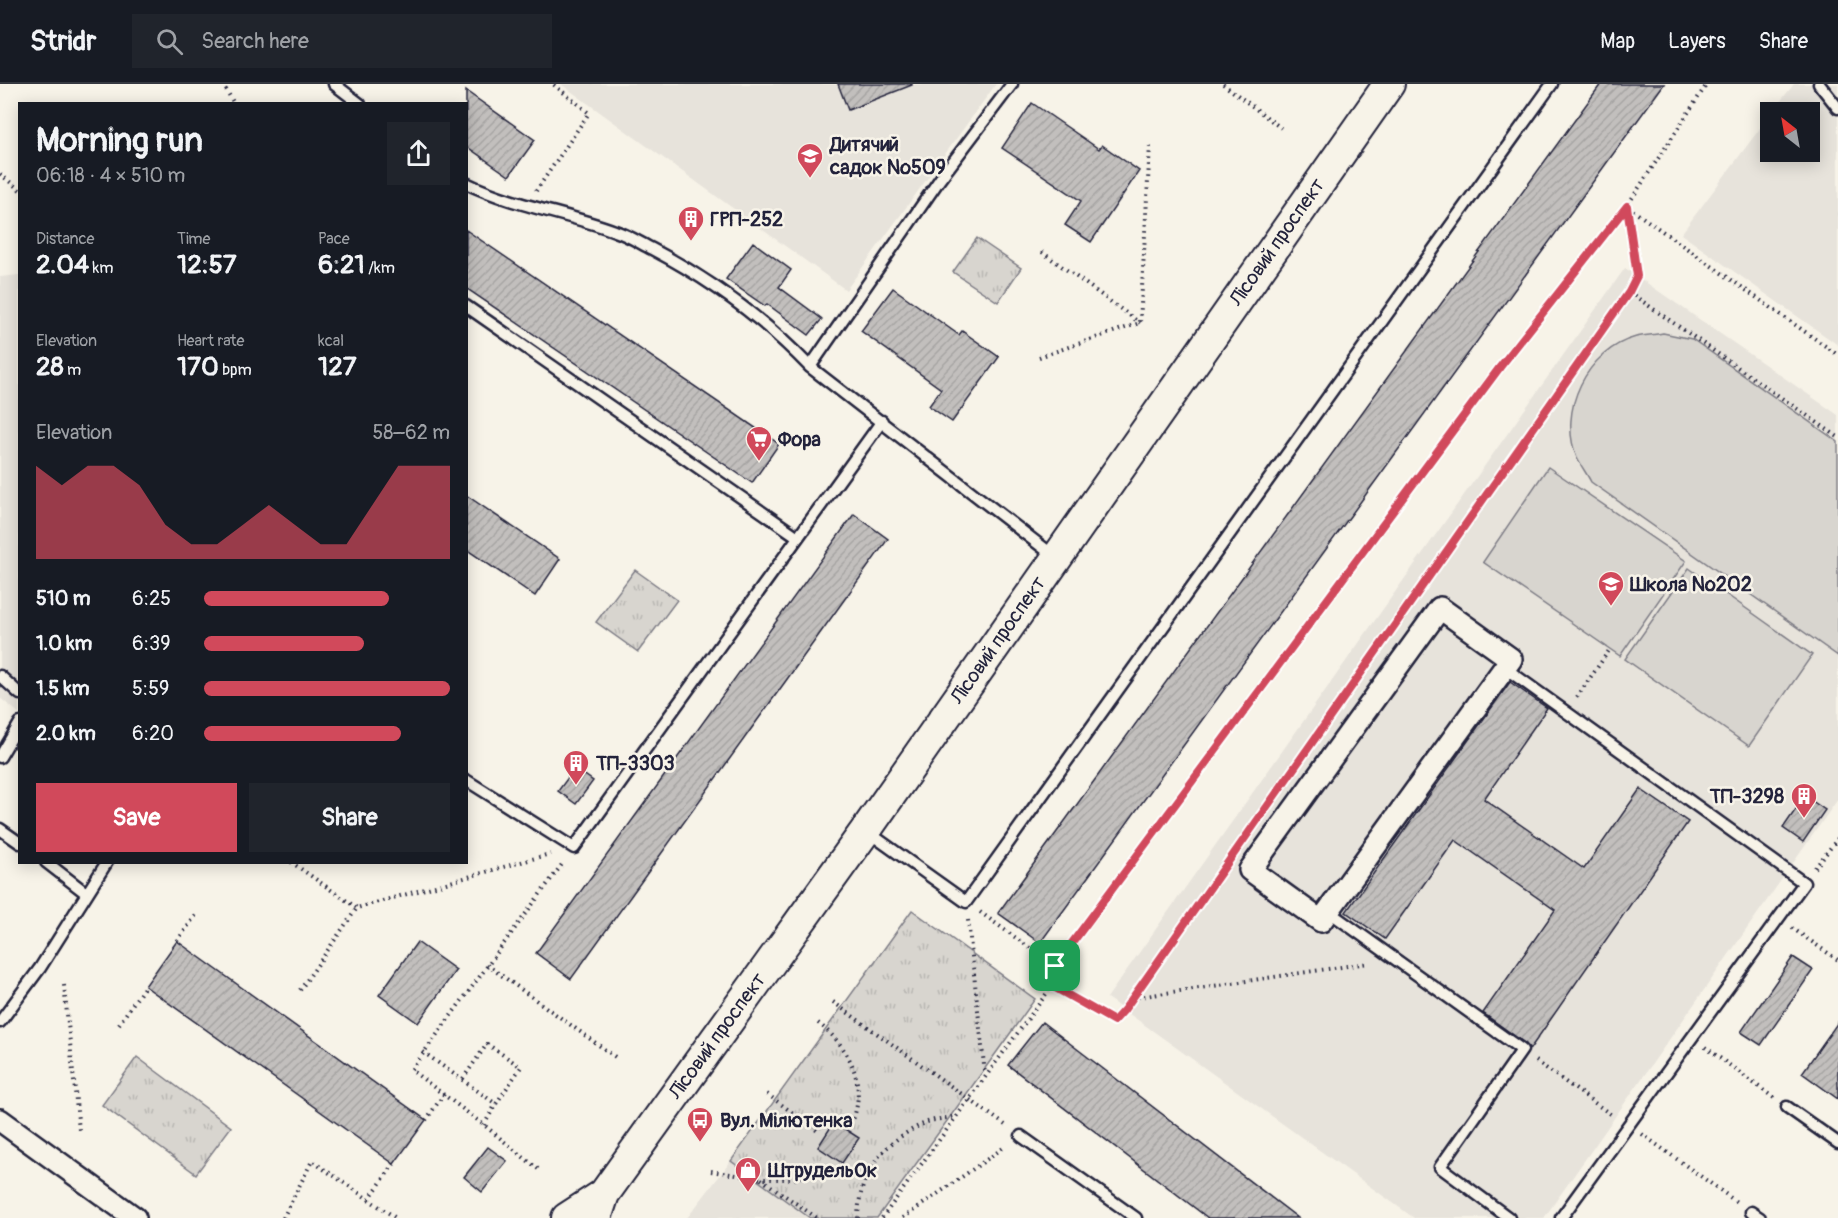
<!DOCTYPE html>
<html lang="en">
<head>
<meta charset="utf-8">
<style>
	:root { --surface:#171b24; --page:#20242c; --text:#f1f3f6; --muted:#9ea1a6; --line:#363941; --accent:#d1495b }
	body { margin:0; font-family:Pangolin,sans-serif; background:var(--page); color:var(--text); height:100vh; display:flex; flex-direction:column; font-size:22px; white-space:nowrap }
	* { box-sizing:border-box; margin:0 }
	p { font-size:20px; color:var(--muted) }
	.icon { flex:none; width:33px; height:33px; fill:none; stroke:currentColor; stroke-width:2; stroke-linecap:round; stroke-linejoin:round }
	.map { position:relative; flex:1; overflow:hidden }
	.drawer { position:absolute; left:18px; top:18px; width:450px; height:762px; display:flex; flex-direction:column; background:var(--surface); border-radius:0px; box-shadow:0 3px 15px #0003 }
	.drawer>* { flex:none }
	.needle { width:39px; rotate:329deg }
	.fabs { position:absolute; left:1760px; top:18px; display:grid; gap:12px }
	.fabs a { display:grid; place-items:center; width:60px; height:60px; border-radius:0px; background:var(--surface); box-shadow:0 3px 15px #0003; font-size:30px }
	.pin { position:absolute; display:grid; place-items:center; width:51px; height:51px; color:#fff; margin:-26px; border-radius:12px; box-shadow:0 3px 9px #0006 }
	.round { display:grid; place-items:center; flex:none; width:63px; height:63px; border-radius:0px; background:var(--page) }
	.overview { display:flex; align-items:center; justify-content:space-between; height:102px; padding:0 18px }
	h1 { font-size:33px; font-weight:700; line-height:45px }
	.figures { display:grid; grid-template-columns:repeat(3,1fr); gap:9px; height:102px; padding:6px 18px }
	.figures div { display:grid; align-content:center }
	.figures b { font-size:26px; font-weight:700 }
	.figures small { font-size:16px; font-weight:400 }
	.figures p { font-size:16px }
	.chart { height:168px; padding:12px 18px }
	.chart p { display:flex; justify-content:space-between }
	.chart svg { width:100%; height:108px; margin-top:6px; fill:var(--accent); opacity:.7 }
	.cta { display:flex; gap:12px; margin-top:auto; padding:12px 18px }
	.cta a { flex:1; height:69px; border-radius:0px; background:var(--accent); color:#fff; font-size:24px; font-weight:700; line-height:69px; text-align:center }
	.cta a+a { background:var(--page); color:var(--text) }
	ul { padding:0 18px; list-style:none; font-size:20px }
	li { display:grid; grid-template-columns:96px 72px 1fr; align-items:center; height:45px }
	li i { height:15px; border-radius:8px; background:var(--accent) }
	header { display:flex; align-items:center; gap:36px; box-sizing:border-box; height:84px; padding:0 30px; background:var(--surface); border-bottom:2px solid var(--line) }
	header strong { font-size:28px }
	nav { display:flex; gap:33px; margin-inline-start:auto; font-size:21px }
	.search { width:420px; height:54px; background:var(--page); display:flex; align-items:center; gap:15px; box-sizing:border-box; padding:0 21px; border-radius:0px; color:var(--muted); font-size:22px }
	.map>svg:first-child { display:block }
</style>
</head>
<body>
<header>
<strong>Stridr</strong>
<div class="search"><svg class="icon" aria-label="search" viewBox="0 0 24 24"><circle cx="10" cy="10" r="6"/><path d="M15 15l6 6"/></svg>Search here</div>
<nav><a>Map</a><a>Layers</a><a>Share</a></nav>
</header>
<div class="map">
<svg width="1838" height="1134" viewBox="0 0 1838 1134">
	<defs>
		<pattern id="park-tufts" width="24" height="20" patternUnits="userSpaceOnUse" patternTransform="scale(1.5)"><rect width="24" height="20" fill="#d8d5cf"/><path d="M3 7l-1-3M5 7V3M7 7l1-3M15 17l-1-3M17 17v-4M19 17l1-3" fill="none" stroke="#b9b7b3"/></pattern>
		<pattern id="building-hatch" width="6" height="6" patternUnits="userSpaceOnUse" patternTransform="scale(1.5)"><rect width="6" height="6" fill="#c2bfbd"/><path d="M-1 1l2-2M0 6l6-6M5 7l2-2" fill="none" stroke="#a6a4a3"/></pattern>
	</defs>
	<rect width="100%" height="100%" fill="#f7f3e8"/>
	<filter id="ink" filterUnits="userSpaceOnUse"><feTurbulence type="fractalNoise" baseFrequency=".0167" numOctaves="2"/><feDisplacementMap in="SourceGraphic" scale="12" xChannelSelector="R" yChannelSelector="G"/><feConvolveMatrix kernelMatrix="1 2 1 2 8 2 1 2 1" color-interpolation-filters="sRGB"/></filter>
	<g filter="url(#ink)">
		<!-- built -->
		<path fill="#e7e3db" d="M561 0H996L846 206Z
			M1794 0H1838V261L1681 150 1770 31V68H1809V28H1772Z
			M1625 184 1838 331V715L1544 1134H1414L1107 914Z
			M19 191V629L0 614V193Z
			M731 1077 810 1134H687Z"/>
		<!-- park -->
		<path fill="url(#park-tufts)" stroke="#7d7c85" stroke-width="1.5" d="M977 154 1021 184 998 218 953 188Z
			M635 486 677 516 638 568 596 538Z
			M912 826 1035 915 877 1134H810L731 1077Z
			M137 973 231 1043 196 1090 102 1021Z"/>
		<!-- pitch -->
		<path fill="#d8d5cf" stroke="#7d7c85" stroke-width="1.5" d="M1663 249 1692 255 1838 358V572L1591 398C1587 390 1581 382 1577 374 1557 327 1587 266 1636 253 1644 251 1654 251 1663 249Z
			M1548 383 1686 477 1620 572 1483 478Z
			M1689 484 1812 571 1749 662 1625 575Z"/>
		<!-- building -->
		<path fill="url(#building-hatch)" stroke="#22223b" stroke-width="1.5" d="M838 0H912V1L848 26Z
			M1601 0H1664L1040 859 998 829Z
			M466 7 535 56 509 92 466 62Z
			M1032 19 1099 65 1102 61 1139 87 1091 158 1065 141 1081 117 1002 64Z
			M466 146 779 360 752 399 466 204Z
			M753 158 791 186 779 203 822 235 809 251 767 220 765 222 726 195Z
			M893 204 959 251 962 247 999 273 952 338 929 322 941 305 861 247Z
			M466 411 560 475 535 512 466 465Z
			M854 430 888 455 571 895 536 869Z
			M1510 598 1547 624 1484 715 1584 785 1640 705 1688 738 1530 965 1526 960 1483 929 1555 826 1455 756 1385 855 1346 828Z
			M575 684 593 697 576 720 558 707Z
			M1805 712 1825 726 1803 758 1783 744Z
			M177 857 426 1036 394 1080 145 902Z
			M417 858 456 886 418 939 379 911Z
			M1793 873 1813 886 1761 961 1741 948Z
			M1042 938 1298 1134H1208L1008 981Z
			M1838 938V1015L1802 989Z
			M834 1038 859 1054 842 1079 818 1063Z
			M488 1063 507 1077 482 1108 464 1093Z"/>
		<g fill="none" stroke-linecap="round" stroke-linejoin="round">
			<!-- lane casing -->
			<g stroke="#22223b" stroke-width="15">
				<path id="lane" d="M334 0 360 20
					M1819 0 1838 24
					M466 99C514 122 566 129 615 147 628 151 640 159 652 165 711 196 764 235 810 283L1054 472
					M466 222 798 453
					M810 283 940 95 1012 0
					M1505 584 1804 799 1561 1134
					M0 592 20 610
					M0 673 20 639
					M466 696 574 764 882 337
					M0 745 20 759
					M868 748 966 818 1552 0
					M46 778 86 809
					M1328 827 1522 966 1440 1083 1509 1134
					M0 938 40 884 107 778
					M1787 1023 1838 1059
					M1021 1052 1136 1134
					M1751 1128 1760 1134"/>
			</g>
			<!-- street casing -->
			<g stroke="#22223b" stroke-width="26">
				<path id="street" d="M1440 524 1511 575 1321 837 1250 786Z
					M0 1036 135 1134"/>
			</g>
			<!-- secondary casing -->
			<g stroke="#22223b" stroke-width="34">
				<path id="secondary" d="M567 1134 604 1110
					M596 1134 604 1110 866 746 1389 0"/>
			</g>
			<!-- path -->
			<path stroke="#22223b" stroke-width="4" stroke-dasharray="1.5 4.5" stroke-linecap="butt" d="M223 0 234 20
				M1223 0 1281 44
				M0 90 20 106
				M536 107 589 29 553 0
				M1628 123 1838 271
				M1042 168 1140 239
				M1629 208 1838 353
				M1039 273 1140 239 1150 61
				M1355 596 1629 208 1637 192 1627 122
				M1577 613 1610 565
				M291 778 357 824
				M1815 784 1838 754
				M980 828 1055 882 1052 902
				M968 836 985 990
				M1792 844 1838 876
				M177 857 196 831
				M487 881 618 975
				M1055 882 1500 283 1627 122 1707 0
				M64 901 79 1046
				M300 906 357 824 550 770
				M1132 914 1368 879
				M833 918 1008 1043
				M818 939C849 962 867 998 853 1036
				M119 940 145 902
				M1705 963 1774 1014
				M423 968 496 1020 521 983 487 960 462 996
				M1536 977 1613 1032
				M767 1010 819 1048
				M426 1036 444 1010
				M484 1041 496 1020
				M1642 1050 1738 1119
				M538 1085 484 1041 411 986 563 779
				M711 1087 761 1095H794L822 1087
				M761 1095 817 1134
				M369 1115 394 1080
				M283 1134 312 1077 396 1134
				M858 1134C859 1088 882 1059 923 1040 932 1035 945 1035 955 1032
				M882 1134 1052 902 1114 937 1226 779
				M903 1134 1006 1062"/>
			<!-- lane -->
			<use href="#lane" stroke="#f7f3e8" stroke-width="10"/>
			<!-- street -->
			<use href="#street" stroke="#f7f3e8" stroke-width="21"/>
			<!-- secondary -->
			<use href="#secondary" stroke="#f7f3e8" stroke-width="30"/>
		</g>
	</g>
	<g fill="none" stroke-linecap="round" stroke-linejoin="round" filter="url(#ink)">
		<!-- route casing -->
		<g stroke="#fff" stroke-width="12">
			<path id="route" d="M1627 122 1637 192 1629 208 1124 926 1114 937 1052 902 1055 882 1500 283Z"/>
		</g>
		<!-- route -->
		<use href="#route" stroke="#d1495b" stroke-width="8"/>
	</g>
	<!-- icons -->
	<defs>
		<g id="school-pin" transform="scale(1.35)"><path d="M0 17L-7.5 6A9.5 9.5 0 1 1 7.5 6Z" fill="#d1495b" stroke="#f7f3e8"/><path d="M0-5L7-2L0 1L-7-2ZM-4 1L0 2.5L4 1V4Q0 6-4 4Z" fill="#fff"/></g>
		<g id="building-pin" transform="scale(1.35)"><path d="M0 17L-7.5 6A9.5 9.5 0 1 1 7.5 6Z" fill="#d1495b" stroke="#f7f3e8"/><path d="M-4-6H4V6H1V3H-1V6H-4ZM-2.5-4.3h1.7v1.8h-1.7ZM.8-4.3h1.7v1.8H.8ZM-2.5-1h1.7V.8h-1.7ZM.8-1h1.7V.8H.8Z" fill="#fff"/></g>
		<g id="supermarket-pin" transform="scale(1.35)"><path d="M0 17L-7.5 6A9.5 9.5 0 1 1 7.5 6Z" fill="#d1495b" stroke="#f7f3e8"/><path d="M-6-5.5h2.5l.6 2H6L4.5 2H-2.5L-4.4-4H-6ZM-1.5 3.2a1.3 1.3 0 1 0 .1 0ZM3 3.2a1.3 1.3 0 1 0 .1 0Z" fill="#fff"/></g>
		<g id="bus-pin" transform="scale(1.35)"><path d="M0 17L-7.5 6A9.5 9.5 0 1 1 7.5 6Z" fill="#d1495b" stroke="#f7f3e8"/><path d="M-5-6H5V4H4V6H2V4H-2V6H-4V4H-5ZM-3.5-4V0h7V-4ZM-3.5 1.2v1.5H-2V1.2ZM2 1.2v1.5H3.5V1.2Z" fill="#fff"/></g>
		<g id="shop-pin" transform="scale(1.35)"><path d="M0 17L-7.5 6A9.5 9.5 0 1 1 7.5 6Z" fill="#d1495b" stroke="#f7f3e8"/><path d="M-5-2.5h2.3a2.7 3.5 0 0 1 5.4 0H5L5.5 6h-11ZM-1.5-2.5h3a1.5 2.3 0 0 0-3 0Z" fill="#fff"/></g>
	</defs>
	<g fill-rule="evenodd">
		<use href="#school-pin" x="810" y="72"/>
		<use href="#building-pin" x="691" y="135"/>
		<use href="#supermarket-pin" x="759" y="355"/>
		<use href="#school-pin" x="1611" y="500"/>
		<use href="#building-pin" x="576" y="679"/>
		<use href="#building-pin" x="1804" y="712"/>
		<use href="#bus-pin" x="700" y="1036"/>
		<use href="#shop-pin" x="748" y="1086"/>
	</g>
	<g text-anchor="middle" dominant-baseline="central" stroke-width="5" stroke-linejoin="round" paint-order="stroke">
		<!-- poi labels -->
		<g font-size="20" font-weight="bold" fill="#22223b" stroke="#f7f3e8" text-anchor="start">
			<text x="830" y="60">Дитячий<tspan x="830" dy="23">садок №509</tspan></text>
			<text x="710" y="135">ГРП-252</text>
			<text x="778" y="355">Фора</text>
			<text x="1630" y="500">Школа №202</text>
			<text x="596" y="679">ТП-3303</text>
			<text x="1784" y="712" text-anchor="end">ТП-3298</text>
			<text x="720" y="1036">Вул. Мілютенка</text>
			<text x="768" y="1086">ШтрудельОк</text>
		</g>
		<!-- street labels -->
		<g font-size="20" fill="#22223b" stroke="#f7f3e8">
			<text transform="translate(1277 158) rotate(-55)">Лісовий проспект</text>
			<text transform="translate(998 556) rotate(-55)">Лісовий проспект</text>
			<text transform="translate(717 952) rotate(-54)">Лісовий проспект</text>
		</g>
	</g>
</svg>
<div class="fabs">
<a><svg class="needle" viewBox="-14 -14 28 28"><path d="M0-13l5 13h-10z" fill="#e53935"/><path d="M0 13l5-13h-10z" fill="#9ea1a6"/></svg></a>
</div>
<div class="pin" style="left:1055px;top:882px;background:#1e9e55"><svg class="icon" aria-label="arrive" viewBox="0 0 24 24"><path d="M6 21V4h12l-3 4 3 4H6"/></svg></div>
<section class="drawer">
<div class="overview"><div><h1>Morning run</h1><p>06:18 · 4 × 510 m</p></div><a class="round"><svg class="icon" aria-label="share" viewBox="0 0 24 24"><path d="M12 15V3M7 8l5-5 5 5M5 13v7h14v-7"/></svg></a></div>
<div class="figures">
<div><p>Distance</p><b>2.04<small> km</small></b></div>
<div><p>Time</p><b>12:57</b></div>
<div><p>Pace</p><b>6:21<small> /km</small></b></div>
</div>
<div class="figures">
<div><p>Elevation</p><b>28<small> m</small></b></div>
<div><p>Heart rate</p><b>170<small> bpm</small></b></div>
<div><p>kcal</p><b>127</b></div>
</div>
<div class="chart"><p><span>Elevation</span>58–62 m</p>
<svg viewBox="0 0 160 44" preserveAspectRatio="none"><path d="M0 44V6L10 14L20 6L30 6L40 14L50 30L60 38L70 38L80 30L90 22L100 30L110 38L120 38L130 22L140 6L150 6L160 6V44z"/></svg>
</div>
<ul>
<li><b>510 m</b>6:25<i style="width:75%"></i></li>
<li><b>1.0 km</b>6:39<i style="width:65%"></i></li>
<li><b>1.5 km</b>5:59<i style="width:100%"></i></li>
<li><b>2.0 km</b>6:20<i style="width:80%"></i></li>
</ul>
<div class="cta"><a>Save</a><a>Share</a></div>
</section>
</div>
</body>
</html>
